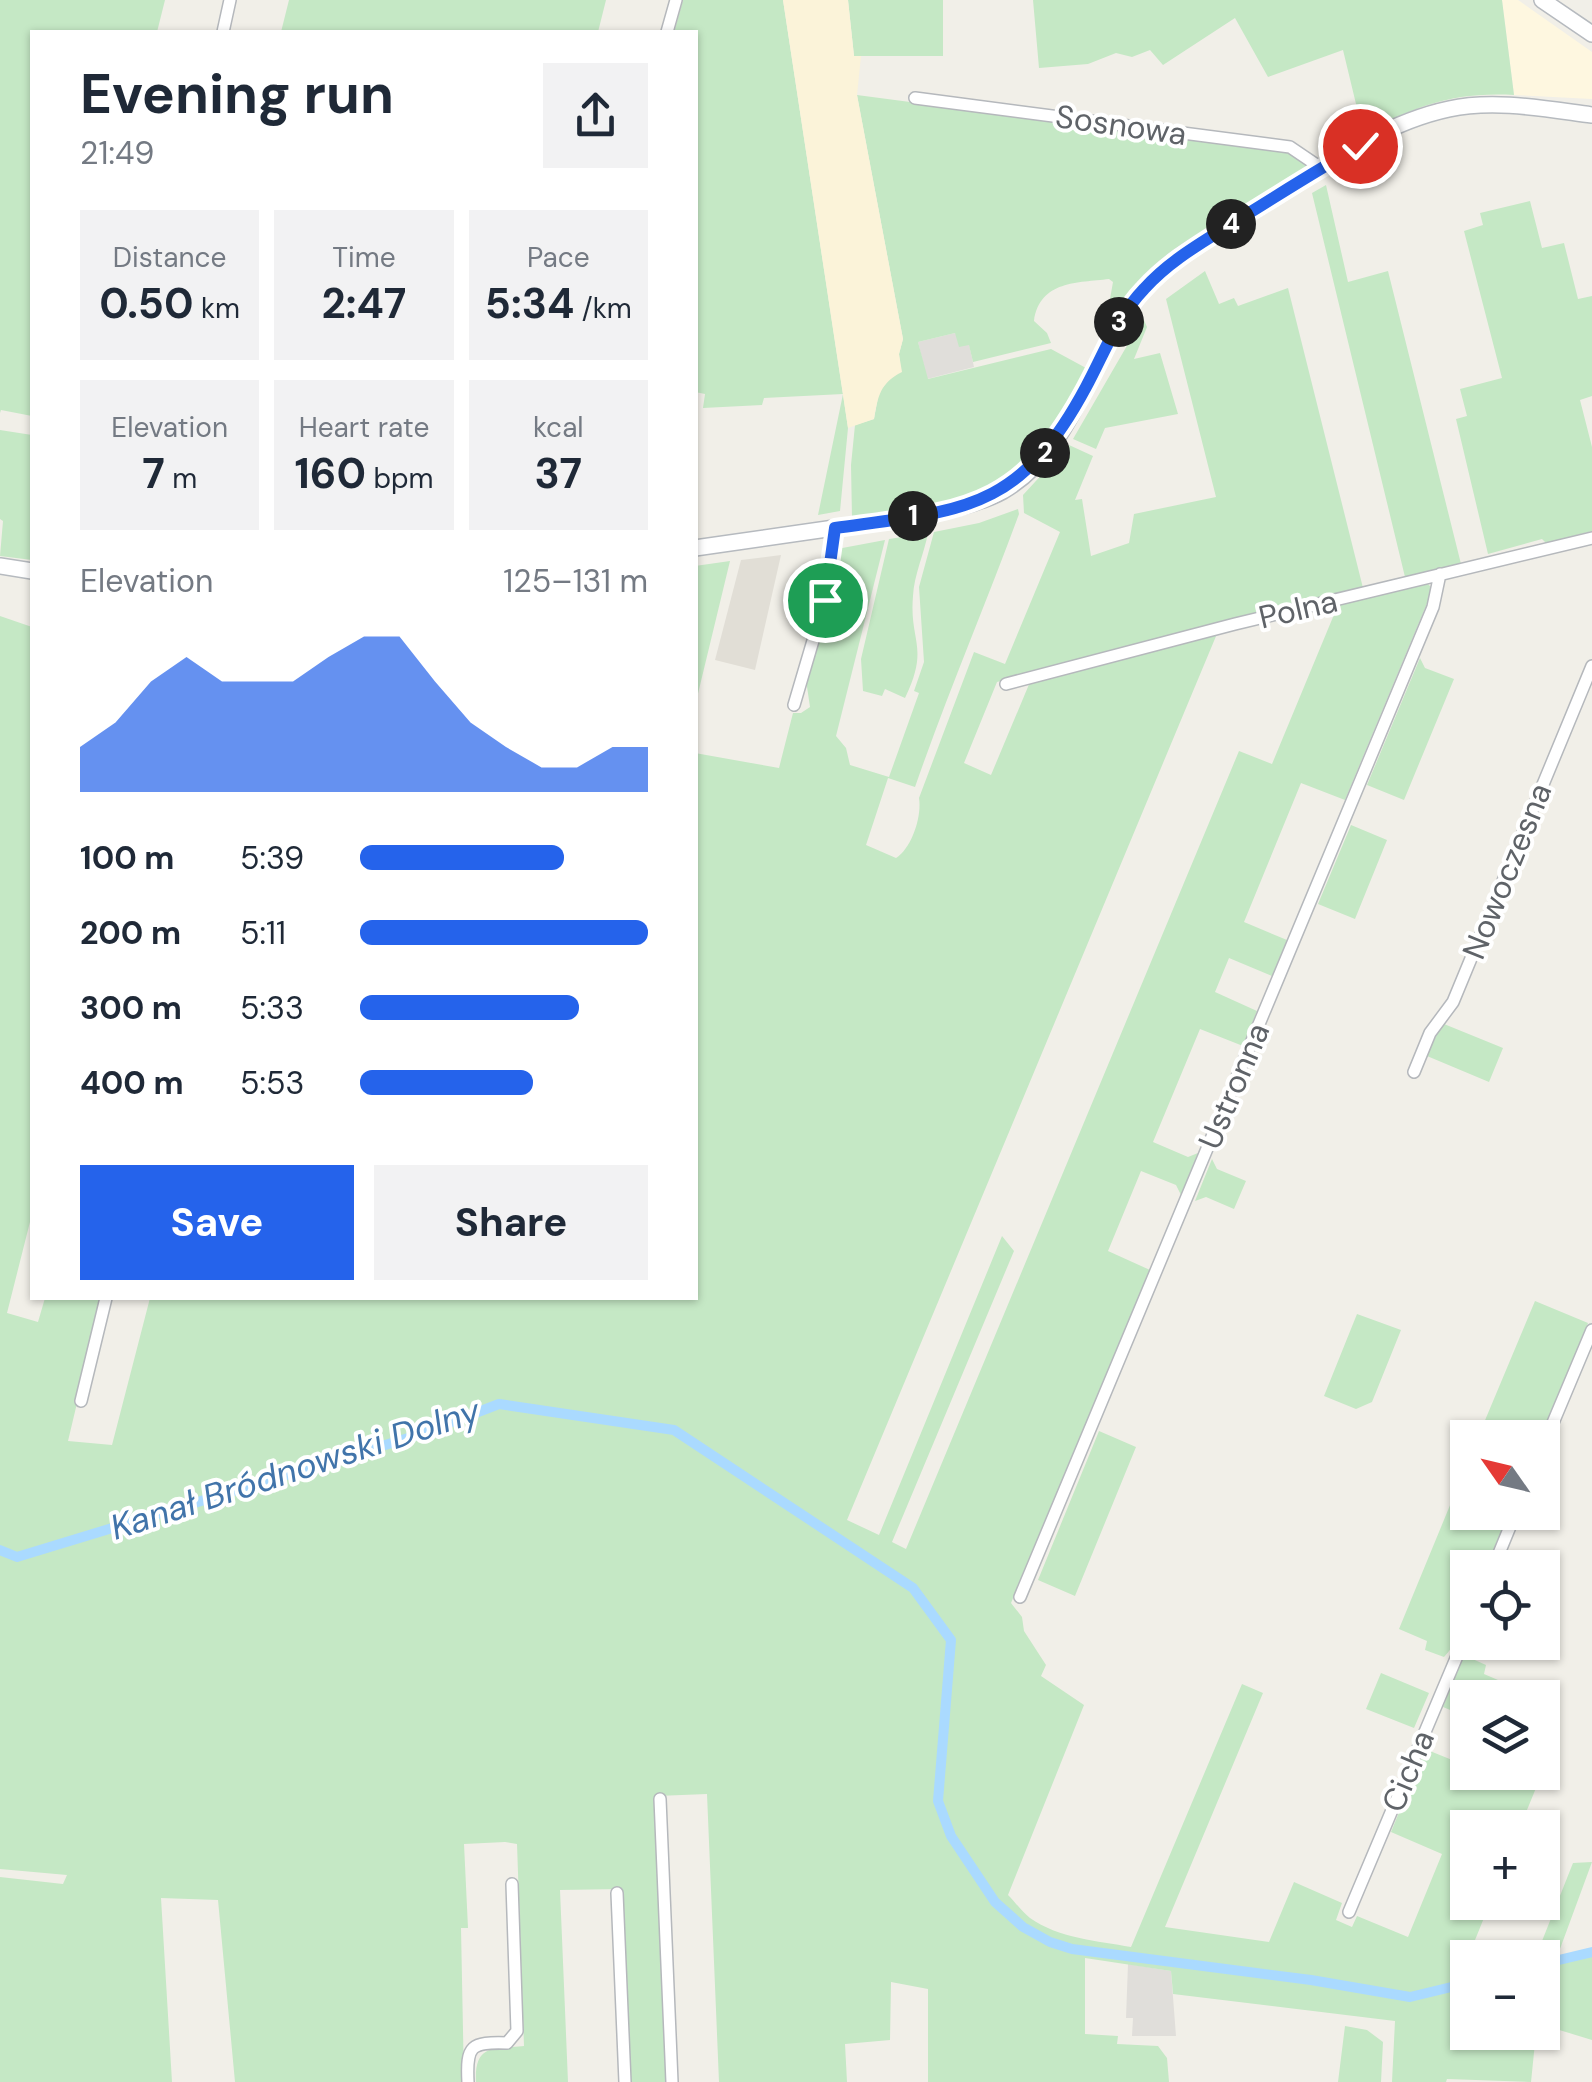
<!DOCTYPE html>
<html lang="en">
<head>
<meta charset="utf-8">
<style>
	:root { --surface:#fff; --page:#f2f2f3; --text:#1f2937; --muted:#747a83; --accent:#2563eb }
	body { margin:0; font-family:"DM Sans",sans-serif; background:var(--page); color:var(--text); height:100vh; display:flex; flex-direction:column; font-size:38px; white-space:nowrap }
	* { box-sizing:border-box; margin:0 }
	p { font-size:32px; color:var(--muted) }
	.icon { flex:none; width:55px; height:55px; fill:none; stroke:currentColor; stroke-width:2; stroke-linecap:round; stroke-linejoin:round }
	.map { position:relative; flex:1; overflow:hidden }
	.side { position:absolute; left:30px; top:30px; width:668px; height:1270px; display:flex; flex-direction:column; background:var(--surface); border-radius:0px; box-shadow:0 2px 8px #0004 }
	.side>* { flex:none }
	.needle { width:65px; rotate:304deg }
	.buttons { position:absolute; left:1450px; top:1420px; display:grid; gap:20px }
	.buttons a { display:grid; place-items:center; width:110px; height:110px; border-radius:0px; background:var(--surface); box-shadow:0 2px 8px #0004; font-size:50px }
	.pin { position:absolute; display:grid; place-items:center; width:85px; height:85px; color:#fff; margin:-42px; border:5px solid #fff; border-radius:50%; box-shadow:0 2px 10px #0007 }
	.km { position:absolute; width:50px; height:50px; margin:-25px; border-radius:50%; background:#222; color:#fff; font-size:28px; line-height:50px; text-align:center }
	.round { display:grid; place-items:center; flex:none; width:105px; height:105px; border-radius:0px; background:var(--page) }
	.headline { display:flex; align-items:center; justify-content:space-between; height:170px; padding:0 50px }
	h1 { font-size:55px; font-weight:700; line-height:75px }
	.metrics { display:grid; grid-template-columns:repeat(3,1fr); gap:15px; height:170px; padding:10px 50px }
	.metrics div { display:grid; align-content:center; border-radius:0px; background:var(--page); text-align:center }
	.metrics b { font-size:42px; font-weight:700 }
	.metrics small { font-size:28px; font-weight:400 }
	.metrics p { font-size:28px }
	.chart { height:280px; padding:20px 50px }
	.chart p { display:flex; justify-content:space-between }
	.chart svg { width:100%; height:180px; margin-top:10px; fill:var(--accent); opacity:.7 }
	.primary-button { display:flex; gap:20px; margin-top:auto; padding:20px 50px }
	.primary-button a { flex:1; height:115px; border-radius:0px; background:var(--accent); color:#fff; font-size:40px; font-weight:700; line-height:115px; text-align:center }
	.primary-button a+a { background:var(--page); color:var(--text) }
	ul { padding:0 50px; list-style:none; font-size:32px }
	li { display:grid; grid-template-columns:160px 120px 1fr; align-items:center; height:75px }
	li i { height:25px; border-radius:12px; background:var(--accent) }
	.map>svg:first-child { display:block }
</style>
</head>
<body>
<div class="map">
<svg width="1592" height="2082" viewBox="0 0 1592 2082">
	<rect width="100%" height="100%" fill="#f1efe8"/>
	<!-- commercial -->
	<path fill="#fef7e0" d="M1502 0H1518L1592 52V99L1514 95Z"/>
	<!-- industrial -->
	<path fill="#e0deda" d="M955 333 969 344 974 367 927 379 918 342Z
		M1128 1964 1171 1971 1176 2036H1132L1133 2018H1126Z"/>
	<!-- education -->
	<path fill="#e1ded6" d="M781 555 755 670 715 660 741 560Z"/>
	<!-- green -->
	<path fill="#c5e8c5" d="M0 0H165L157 32H32V416L1 410 0 413Z
		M289 0H606L598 32H281Z
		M683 0H783L843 394 848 428 840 511 818 515 843 394 764 398 762 405 703 408 705 394 695 392V32H674Z
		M848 0H943V56H854Z
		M1033 0H1502L1514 95C1450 92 1419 106 1363 133L1343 50 1268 77 1235 18 1163 65 1150 50 1132 57 1116 53 1088 64 1039 68Z
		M857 95 1291 152 1310 167 1162 259 1118 308 1110 299 1113 282 1109 279C1078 283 1040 280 1034 321L1047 333 1051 343 973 362 969 345 959 347 955 333 918 342 928 379 1051 349 1086 368C1066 407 1046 448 1010 475 972 504 899 509 852 518L851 465 855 425 874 419 879 392 900 366 899 354 903 339Z
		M1326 185 1348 282 1388 271 1461 564 1405 577 1312 193Z
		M1530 201 1542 248 1564 243 1578 299 1592 296V396L1580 400 1592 447V531L1546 543 1542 539 1488 554 1456 419 1467 416 1460 389 1502 378 1464 231 1483 225 1480 213Z
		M1205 271 1219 304 1234 298 1238 306 1288 288 1363 588 997 682 964 763 991 775 1030 682 1219 629 847 1520 879 1535 1002 1236 1014 1251 892 1542 906 1549 1239 751 1272 764 1338 605 1428 584 1433 589 1345 800 1301 783 1244 922 1287 940 1272 976 1229 958 1215 992 1257 1011 1243 1046 1200 1029 1153 1142 1188 1157 1198 1153 1181 1195 1176 1185 1141 1171 1108 1251 1150 1270 1011 1603 1022 1617 1024 1631 1046 1665 1041 1676 1084 1705 1008 1895C1015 1902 1022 1912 1030 1918 1058 1938 1098 1941 1131 1947L1242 1684 1263 1693 1165 1927 1269 1942 1294 1882 1342 1903 1336 1920 1352 1927 1357 1916 1408 1937 1442 1854 1391 1832 1425 1749 1467 1766 1468 1772 1486 1773 1536 1788 1520 1827 1468 1828V1902L1490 1903 1473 1945 1542 1941 1573 1863 1592 1862 1557 1957 1592 1948V2040L1543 2025 1542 1958H1468V2032L1536 2033 1531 2082 1447 2079 1446 2082H1392L1395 2021 1173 1994 1171 1971 1085 1958V2034L1118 2036 1117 2044 1158 2046 1167 2058 1169 2082H928V1989L891 1982 890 2040 845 2044 847 2082H719L707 1794 657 1796 667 2082H630L621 1889 560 1890 568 2082H476C474 2043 495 2049 524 2046L517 1844 505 1842 464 1844 468 1928H461L464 2082H235L218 1900 161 1898 172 2082H0V1877L63 1884 67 1875 0 1869V616L32 627V1214L7 1313 38 1322 45 1298H102L68 1441 112 1445 150 1298H695V753L779 768 793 713H801L810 707 806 680 837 549 885 540 836 736 846 748 850 765 889 777 919 693 914 691 924 662 919 587 934 532 979 523 1018 509 1019 514C985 606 947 695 915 787L888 778 866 845 896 858C912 848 922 816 919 798L974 652 1005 664 1060 532 1024 513 1023 495 1069 445 1093 456 1075 500 1082 499 1091 556 1129 543 1134 514 1216 497 1166 299Z
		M1143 318 1147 327 1134 359 1160 353 1178 414 1105 428 1096 449 1073 439Z
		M0 430 32 435V560L0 556 3 521 0 519Z
		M928 533C924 554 914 575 913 596 909 642 930 646 905 698L885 689 882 696 863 691 861 659 889 539Z
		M730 561 695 706V566Z
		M1420 658 1425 668 1454 679 1404 800 1367 785Z
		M1351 825 1387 840 1355 919 1318 904Z
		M1444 1024 1503 1048 1489 1082 1427 1056 1438 1032Z
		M1212 1159 1217 1169 1246 1181 1234 1209 1206 1197 1195 1201Z
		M1535 1301 1588 1323 1541 1437H1478Z
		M1357 1314 1401 1330 1372 1402 1356 1409 1324 1396Z
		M1099 1431 1136 1447 1075 1596 1038 1580Z
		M1467 1464 1468 1512 1509 1513 1486 1567 1468 1568C1468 1600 1468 1632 1444 1657L1425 1650 1427 1641 1399 1629Z
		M1465 1652 1468 1657 1486 1665 1484 1674 1512 1686 1507 1697 1468 1698 1467 1717 1443 1707Z
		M1381 1673 1429 1693 1414 1728 1366 1709Z
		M1345 2026 1367 2030 1383 2042 1381 2082H1338Z"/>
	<!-- sand -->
	<path fill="#fbf3d9" d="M783 0H848L854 56H861L857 95 903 339 899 354 902 372C880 383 878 396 874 419L848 428Z"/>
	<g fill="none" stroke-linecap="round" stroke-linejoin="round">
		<!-- canal -->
		<path stroke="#aadaff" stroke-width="10" d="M0 1550 17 1557 418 1435 499 1404 674 1430 913 1588 951 1640 938 1801 951 1836 995 1902 1023 1927 1050 1942 1072 1949 1311 1980 1410 1997 1468 1983
			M1542 1964 1592 1952"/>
		<!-- street casing -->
		<g stroke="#b5b8bc" stroke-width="14">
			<path id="street" d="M223 32 230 0
				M667 32 676 0
				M915 98 1290 147 1321 168
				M1006 684 1235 624 1592 538
				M794 705 825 600 835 528
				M1414 1072 1430 1033 1453 1002 1592 666
				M81 1401 106 1298
				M1542 1449 1592 1330
				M1493 1568 1516 1512
				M1020 1597 1433 607 1440 574
				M660 1799 672 2082
				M617 1893 625 2082
				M1349 1912 1468 1630
				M468 2082C466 2045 471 2042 507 2043L517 2031 512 1884"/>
		</g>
		<!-- secondary casing -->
		<g stroke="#b6babf" stroke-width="18">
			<path id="secondary" d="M1542 0 1592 34
				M695 548 931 514C955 508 981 503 1003 491 1075 449 1090 355 1139 294 1169 256 1215 235 1255 210 1316 172 1378 124 1449 109 1494 99 1546 109 1592 115
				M0 566 32 571"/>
		</g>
		<!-- street -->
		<use href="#street" stroke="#fff" stroke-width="11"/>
		<!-- secondary -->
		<use href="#secondary" stroke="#fff" stroke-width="15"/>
	</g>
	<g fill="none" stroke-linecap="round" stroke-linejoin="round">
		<!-- route casing -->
		<g stroke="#fff" stroke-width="20">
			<path id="route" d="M825 600 835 528C964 510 1019 512 1086 387 1104 354 1117 317 1144 289 1170 260 1203 242 1236 221 1277 196 1318 169 1360 146"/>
		</g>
		<!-- route -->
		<use href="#route" stroke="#2563eb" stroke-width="12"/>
	</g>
	<g text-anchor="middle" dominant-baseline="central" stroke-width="8" stroke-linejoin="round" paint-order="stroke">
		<!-- street labels -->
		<g font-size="32" fill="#5f6368" stroke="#fff">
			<text transform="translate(1121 125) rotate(8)">Sosnowa</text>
			<text transform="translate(1298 609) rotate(-13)">Polna</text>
			<text transform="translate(1507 871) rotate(-68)">Nowoczesna</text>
			<text transform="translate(1234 1086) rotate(-67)">Ustronna</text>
			<text transform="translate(1408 1771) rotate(-67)">Cicha</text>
		</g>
		<!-- water labels -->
		<g font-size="35" font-style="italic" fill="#4174aa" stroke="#fff">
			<text transform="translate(295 1469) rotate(-18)">Kanał Bródnowski Dolny</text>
		</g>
	</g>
</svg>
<div class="buttons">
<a><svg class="needle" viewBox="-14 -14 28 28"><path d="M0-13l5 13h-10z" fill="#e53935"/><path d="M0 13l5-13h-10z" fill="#747a83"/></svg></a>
<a><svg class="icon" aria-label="locate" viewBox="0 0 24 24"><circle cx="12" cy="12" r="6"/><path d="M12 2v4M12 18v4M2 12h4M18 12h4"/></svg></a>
<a><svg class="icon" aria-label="layers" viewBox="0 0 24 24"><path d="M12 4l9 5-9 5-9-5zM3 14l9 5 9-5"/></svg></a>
<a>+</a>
<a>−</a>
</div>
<div class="pin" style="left:825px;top:600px;background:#1e9e55"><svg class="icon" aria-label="arrive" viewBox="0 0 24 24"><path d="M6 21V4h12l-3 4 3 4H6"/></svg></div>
<div class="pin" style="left:1360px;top:146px;background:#d93025"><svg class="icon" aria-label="check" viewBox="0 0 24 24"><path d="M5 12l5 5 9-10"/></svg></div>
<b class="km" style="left:913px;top:516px">1</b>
<b class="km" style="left:1045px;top:453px">2</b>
<b class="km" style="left:1119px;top:322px">3</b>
<b class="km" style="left:1231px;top:224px">4</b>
<section class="side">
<div class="headline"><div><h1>Evening run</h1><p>21:49</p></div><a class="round"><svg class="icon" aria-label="share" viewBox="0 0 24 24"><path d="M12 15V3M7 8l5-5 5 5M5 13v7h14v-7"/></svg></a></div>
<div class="metrics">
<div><p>Distance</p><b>0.50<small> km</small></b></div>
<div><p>Time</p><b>2:47</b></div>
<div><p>Pace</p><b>5:34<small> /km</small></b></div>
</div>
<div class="metrics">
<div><p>Elevation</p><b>7<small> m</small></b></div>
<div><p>Heart rate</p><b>160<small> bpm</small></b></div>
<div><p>kcal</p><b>37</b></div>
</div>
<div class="chart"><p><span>Elevation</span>125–131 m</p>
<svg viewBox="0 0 160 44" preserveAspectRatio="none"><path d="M0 44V33L10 27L20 17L30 11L40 17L50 17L60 17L70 11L80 6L90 6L100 17L110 27L120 33L130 38L140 38L150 33L160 33V44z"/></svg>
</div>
<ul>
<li><b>100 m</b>5:39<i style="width:71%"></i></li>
<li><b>200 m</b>5:11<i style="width:100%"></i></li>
<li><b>300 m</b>5:33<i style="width:76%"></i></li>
<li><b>400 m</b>5:53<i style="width:60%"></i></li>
</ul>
<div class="primary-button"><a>Save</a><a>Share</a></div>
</section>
</div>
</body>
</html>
